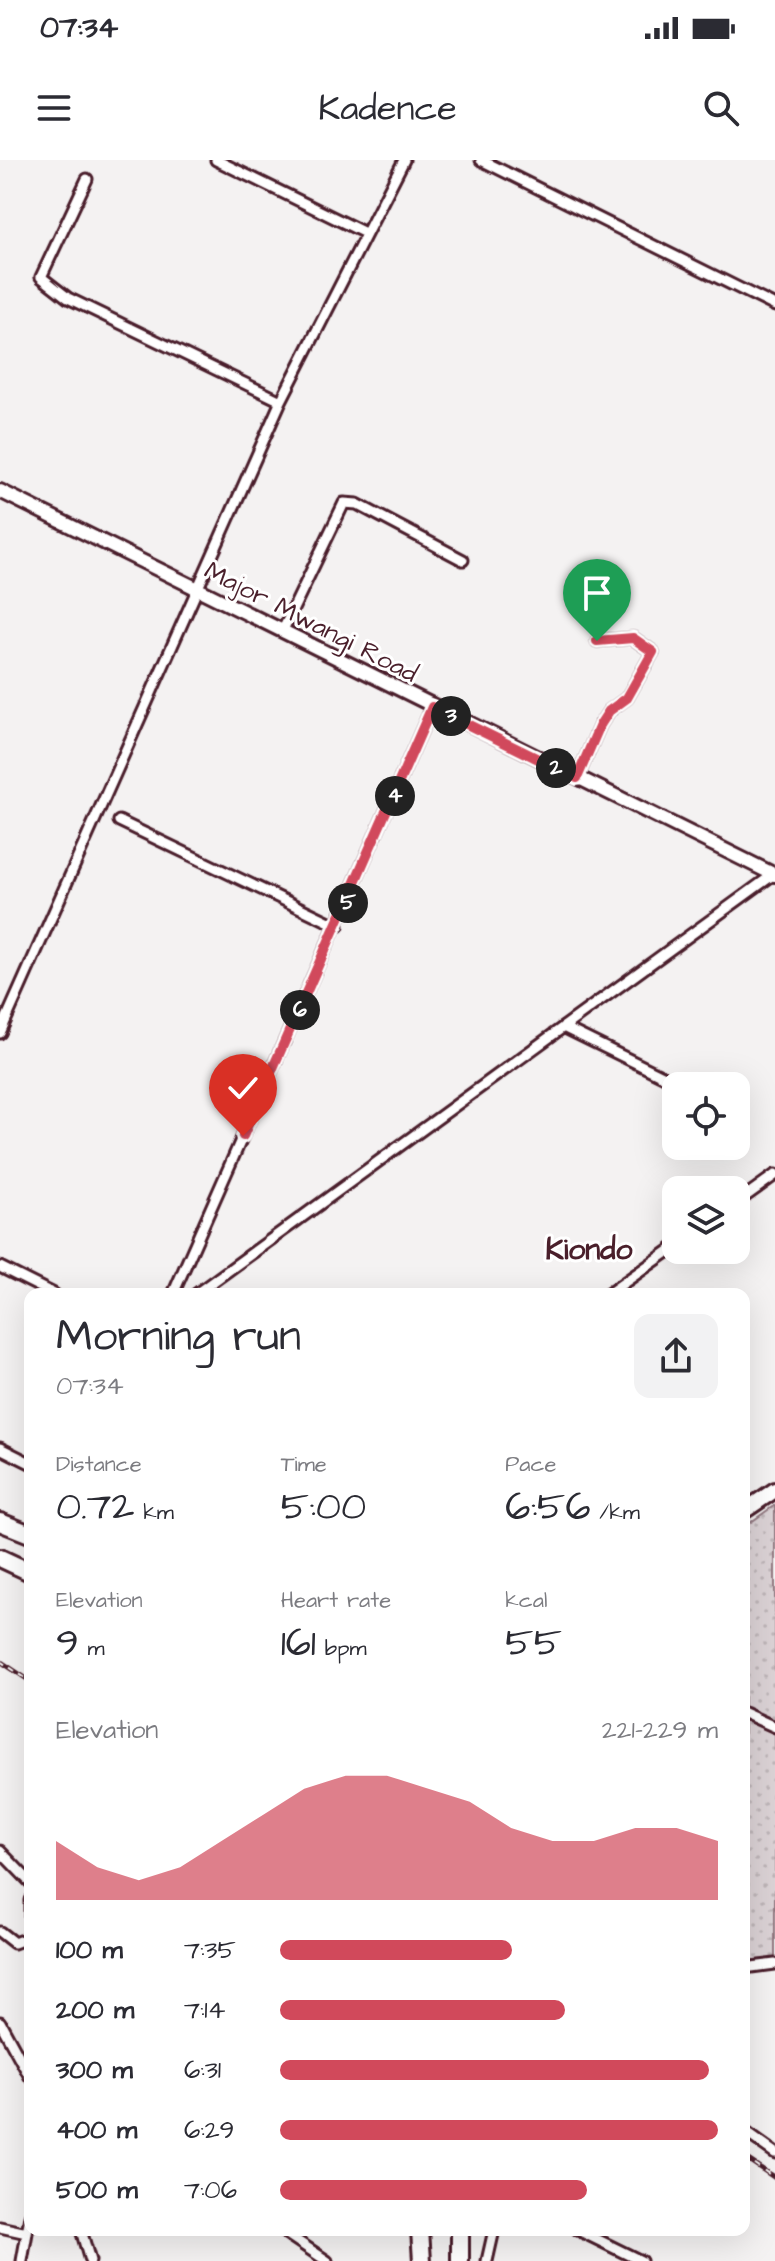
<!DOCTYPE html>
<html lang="en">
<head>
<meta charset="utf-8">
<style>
	:root { --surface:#fff; --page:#f2f2f3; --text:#2b2b33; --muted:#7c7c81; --accent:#d1495b }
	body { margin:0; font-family:"Architects Daughter",sans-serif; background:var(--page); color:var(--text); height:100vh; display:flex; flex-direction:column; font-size:30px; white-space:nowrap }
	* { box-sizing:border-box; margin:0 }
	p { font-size:26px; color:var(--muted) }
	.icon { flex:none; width:44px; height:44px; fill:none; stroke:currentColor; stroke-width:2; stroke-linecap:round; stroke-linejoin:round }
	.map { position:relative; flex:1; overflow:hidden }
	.side { position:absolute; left:24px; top:1128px; width:726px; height:948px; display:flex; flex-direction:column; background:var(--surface); border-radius:16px; box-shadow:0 8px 32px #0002 }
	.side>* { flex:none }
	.fabs { position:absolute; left:662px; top:912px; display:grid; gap:16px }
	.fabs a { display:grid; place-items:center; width:88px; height:88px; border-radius:16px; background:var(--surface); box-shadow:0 8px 32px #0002; font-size:40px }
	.pin { position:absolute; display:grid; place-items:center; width:68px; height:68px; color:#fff; margin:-82px -34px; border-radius:50% 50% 50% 0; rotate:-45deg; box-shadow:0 0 8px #0007 }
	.pin .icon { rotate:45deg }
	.km { position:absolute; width:40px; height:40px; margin:-20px; border-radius:50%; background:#222; color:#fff; font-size:22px; line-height:40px; text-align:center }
	.round { display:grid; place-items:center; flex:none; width:84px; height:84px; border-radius:16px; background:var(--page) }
	.overview { display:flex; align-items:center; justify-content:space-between; height:136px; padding:0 32px }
	h1 { font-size:44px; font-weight:600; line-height:60px }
	.metrics { display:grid; grid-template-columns:repeat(3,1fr); gap:12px; height:136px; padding:8px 32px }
	.metrics div { display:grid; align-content:center }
	.metrics b { font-size:40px; font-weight:600 }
	.metrics small { font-size:22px; font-weight:400 }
	.metrics p { font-size:22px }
	.chart { height:224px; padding:16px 32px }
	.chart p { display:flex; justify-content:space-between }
	.chart svg { width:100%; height:144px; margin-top:8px; fill:var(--accent); opacity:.7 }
	ul { padding:0 32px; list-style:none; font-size:26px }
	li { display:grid; grid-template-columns:128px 96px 1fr; align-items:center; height:60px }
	li i { height:20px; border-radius:10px; background:var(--accent) }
	.status { display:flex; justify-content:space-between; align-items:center; height:56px; padding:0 40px; background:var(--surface); direction:ltr }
	.status svg { height:22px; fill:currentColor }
	header { display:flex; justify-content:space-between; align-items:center; height:104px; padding:0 32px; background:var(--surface); font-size:36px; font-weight:600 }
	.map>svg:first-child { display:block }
</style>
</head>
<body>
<div class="status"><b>07:34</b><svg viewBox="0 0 49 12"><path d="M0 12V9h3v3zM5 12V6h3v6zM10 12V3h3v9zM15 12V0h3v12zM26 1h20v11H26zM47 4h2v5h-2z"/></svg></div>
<header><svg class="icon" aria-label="menu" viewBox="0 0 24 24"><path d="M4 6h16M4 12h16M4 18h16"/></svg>Kadence<svg class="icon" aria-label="search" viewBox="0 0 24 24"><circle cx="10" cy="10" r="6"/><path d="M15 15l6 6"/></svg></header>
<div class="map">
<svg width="775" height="2101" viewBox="0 0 775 2101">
	<defs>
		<pattern id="grass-dots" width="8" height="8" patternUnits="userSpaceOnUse" patternTransform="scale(2)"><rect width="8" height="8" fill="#dbd2d5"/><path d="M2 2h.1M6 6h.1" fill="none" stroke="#bdb4b7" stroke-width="1.8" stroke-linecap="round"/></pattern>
	</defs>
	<rect width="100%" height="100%" fill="#f4f2f2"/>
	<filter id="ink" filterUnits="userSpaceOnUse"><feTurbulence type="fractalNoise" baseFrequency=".0125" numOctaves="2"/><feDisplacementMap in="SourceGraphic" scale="16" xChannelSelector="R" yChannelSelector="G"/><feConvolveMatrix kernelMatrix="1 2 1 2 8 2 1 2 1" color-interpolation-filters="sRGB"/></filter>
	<g filter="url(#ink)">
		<!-- grass -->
		<path fill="url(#grass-dots)" stroke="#927880" stroke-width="2" d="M775 1345V1798L744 1801V1367Z"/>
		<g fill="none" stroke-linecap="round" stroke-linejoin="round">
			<!-- minor casing -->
			<g stroke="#4a1f2b" stroke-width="15">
				<path id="minor" d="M216 0 365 73
					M481 0 775 146
					M87 19 41 117 68 138 281 241
					M282 472 344 343 357 344 463 400
					M577 618 600 565 609 551 627 538 653 492 633 478 597 481
					M119 661 338 766
					M563 867 683 926
					M0 873 281 241 404 0
					M736 1043 775 1015
					M0 1107 54 1134
					M173 1134 432 547
					M196 1134 774 714
					M608 1134 676 1086
					M0 1288 30 1303
					M744 1553 775 1567
					M0 1691 30 1722
					M30 1740V1760
					M0 1772 14 1783 30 1777
					M744 1808 775 1804
					M0 1862 30 1917
					M744 1971 775 1993
					M0 2067 27 2073
					M81 2070 90 2101
					M281 2070 327 2101
					M578 2070 641 2101
					M22 2101 30 2056
					M487 2101 494 2070"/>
			</g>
			<!-- tertiary casing -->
			<g stroke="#4a1f2b" stroke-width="18">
				<path id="tertiary" d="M0 331 775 715"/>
			</g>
			<!-- secondary casing -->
			<g stroke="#4a1f2b" stroke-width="20">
				<path id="secondary" d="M744 1351 775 1330"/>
			</g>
			<!-- trunk casing -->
			<g stroke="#4a1f2b" stroke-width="22">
				<path id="trunk" d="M0 1362 30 1374
					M0 1398 30 1412
					M420 2070 422 2101
					M460 2101V2070"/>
			</g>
			<!-- minor -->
			<use href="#minor" stroke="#fff" stroke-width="9"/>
			<!-- tertiary -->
			<use href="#tertiary" stroke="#fff" stroke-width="12"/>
			<!-- secondary -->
			<use href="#secondary" stroke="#fff" stroke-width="14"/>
			<!-- trunk -->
			<use href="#trunk" stroke="#fff" stroke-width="16"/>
			<!-- rail casing -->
			<g stroke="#4a1f2b" stroke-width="5">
				<path id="rail" d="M0 1501 30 1521
					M744 1997 775 2018"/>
			</g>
			<!-- rail -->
			<use href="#rail" stroke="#fff" stroke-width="2" stroke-dasharray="6" stroke-linecap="butt"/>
		</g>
	</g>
	<g fill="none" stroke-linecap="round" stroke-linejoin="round" filter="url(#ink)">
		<!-- route casing -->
		<g stroke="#fff" stroke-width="16">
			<path id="route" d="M243 976 432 547 577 618 600 565 609 551 627 538 653 492 633 478 597 481"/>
		</g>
		<!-- route -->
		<use href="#route" stroke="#d1495b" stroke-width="10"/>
	</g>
	<g text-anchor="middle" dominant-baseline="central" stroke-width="6" stroke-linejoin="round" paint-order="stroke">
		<!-- street labels -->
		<g font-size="26" fill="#4a1f2b" stroke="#fff">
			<text transform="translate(311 462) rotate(27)">Major Mwangi Road</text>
		</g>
		<!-- quarter labels -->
		<g font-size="30" font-weight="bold" fill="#4a1f2b" stroke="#fff">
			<text x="589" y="1090">Kiondo</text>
		</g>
	</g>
</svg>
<div class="fabs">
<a><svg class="icon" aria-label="locate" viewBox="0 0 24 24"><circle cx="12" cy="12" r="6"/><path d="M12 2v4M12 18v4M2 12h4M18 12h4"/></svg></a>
<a><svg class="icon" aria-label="layers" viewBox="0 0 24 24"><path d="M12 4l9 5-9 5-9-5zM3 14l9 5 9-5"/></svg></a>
</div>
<div class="pin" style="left:597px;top:481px;background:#1e9e55"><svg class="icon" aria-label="arrive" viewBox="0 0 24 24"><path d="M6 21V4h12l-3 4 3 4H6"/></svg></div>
<div class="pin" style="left:243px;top:976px;background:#d93025"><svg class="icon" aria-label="check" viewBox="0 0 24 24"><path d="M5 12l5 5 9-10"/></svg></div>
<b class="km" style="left:556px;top:608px">2</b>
<b class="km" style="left:451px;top:556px">3</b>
<b class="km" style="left:395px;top:636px">4</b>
<b class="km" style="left:348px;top:743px">5</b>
<b class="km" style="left:300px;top:850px">6</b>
<section class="side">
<div class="overview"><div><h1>Morning run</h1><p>07:34</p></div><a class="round"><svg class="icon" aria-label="share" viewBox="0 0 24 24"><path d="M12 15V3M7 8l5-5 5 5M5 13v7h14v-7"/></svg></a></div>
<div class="metrics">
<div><p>Distance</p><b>0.72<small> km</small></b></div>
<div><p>Time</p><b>5:00</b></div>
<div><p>Pace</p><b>6:56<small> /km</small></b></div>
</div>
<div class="metrics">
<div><p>Elevation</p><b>9<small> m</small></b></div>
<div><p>Heart rate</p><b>161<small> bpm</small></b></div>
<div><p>kcal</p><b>55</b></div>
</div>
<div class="chart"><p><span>Elevation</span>221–229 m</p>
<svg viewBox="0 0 160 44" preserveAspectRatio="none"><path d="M0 44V26L10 34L20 38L30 34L40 26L50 18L60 10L70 6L80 6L90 10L100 14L110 22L120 26L130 26L140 22L150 22L160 26V44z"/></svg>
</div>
<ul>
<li><b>100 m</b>7:35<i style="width:53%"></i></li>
<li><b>200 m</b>7:14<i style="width:65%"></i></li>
<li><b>300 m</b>6:31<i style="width:98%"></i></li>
<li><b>400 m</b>6:29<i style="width:100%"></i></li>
<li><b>500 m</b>7:06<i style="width:70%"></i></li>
</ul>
</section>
</div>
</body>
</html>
